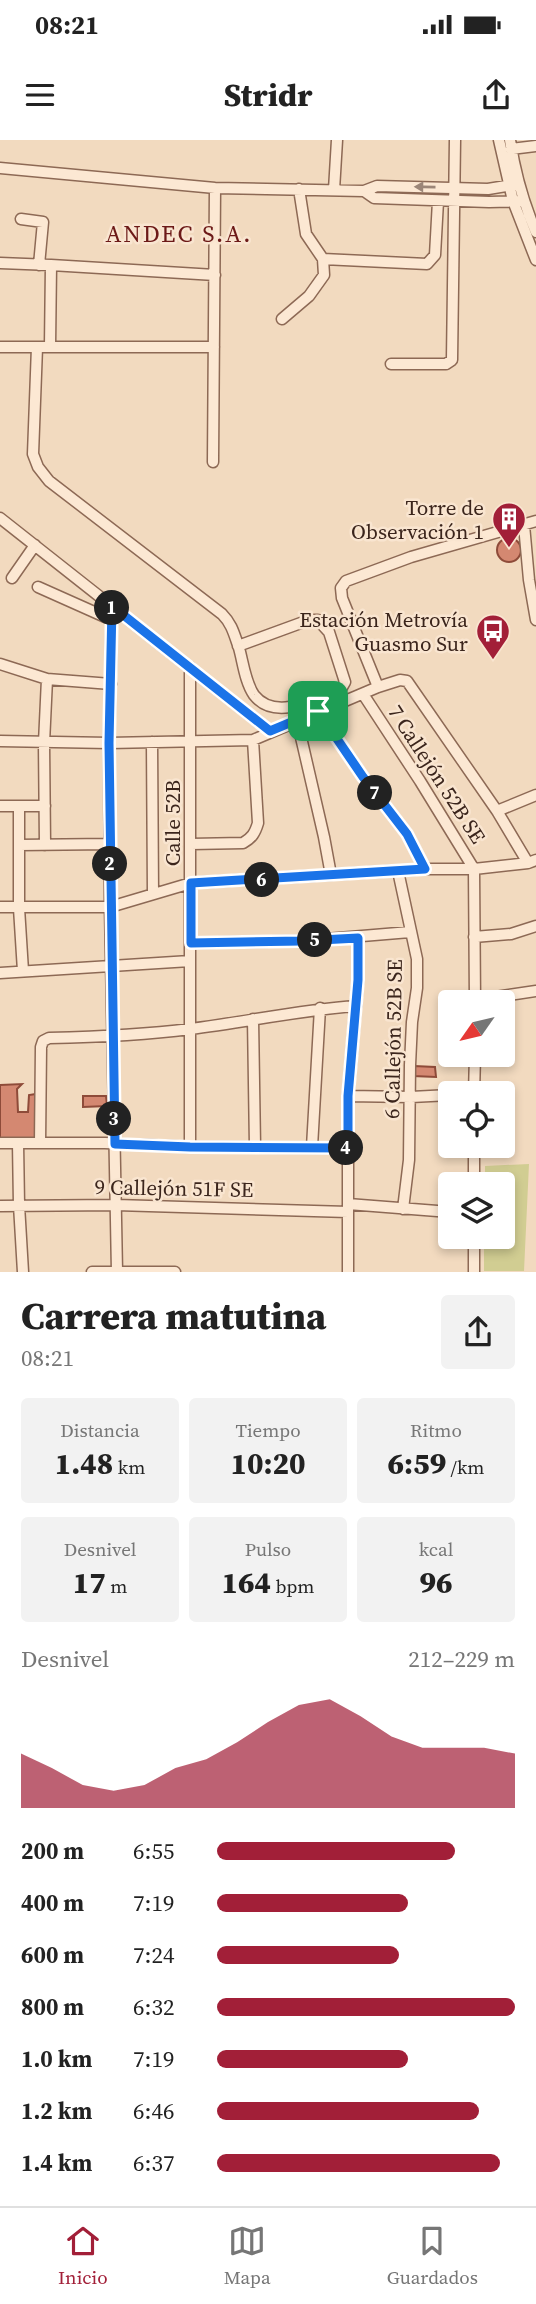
<!DOCTYPE html>
<html lang="es">
<head>
<meta charset="utf-8">
<style>
	:root { --surface:#fff; --page:#f2f2f2; --text:#222; --muted:#767676; --line:#e0e0e0; --accent:#a21f38 }
	body { margin:0; font-family:"Source Serif 4",serif; background:var(--page); color:var(--text); height:100vh; display:flex; flex-direction:column; font-size:26px; white-space:nowrap }
	* { box-sizing:border-box; margin:0 }
	p { font-size:23px; color:var(--muted) }
	.icon { flex:none; width:38px; height:38px; fill:none; stroke:currentColor; stroke-width:2; stroke-linecap:round; stroke-linejoin:round }
	.map { position:relative; height:1132px; overflow:hidden }
	.side { display:flex; flex-direction:column; background:var(--surface); flex:1 }
	.side>* { flex:none }
	.needle { width:46px; rotate:236deg }
	.controls { position:absolute; left:438px; top:850px; display:grid; gap:14px }
	.controls a { display:grid; place-items:center; width:77px; height:77px; border-radius:7px; background:var(--surface); box-shadow:0 4px 10px #0003; font-size:35px }
	.pin { position:absolute; display:grid; place-items:center; width:60px; height:60px; color:#fff; margin:-30px; border-radius:14px; box-shadow:0 4px 10px #0006 }
	.km { position:absolute; width:35px; height:35px; margin:-18px; border-radius:50%; background:#222; color:#fff; font-size:19px; line-height:35px; text-align:center }
	.round { display:grid; place-items:center; flex:none; width:74px; height:74px; border-radius:7px; background:var(--page) }
	.overview { display:flex; align-items:center; justify-content:space-between; height:119px; padding:0 21px }
	h1 { font-size:38px; font-weight:800; line-height:52px }
	.metrics { display:grid; grid-template-columns:repeat(3,1fr); gap:10px; height:119px; padding:7px 21px }
	.metrics div { display:grid; align-content:center; border-radius:7px; background:var(--page); text-align:center }
	.metrics b { font-size:30px; font-weight:800 }
	.metrics small { font-size:19px; font-weight:400 }
	.metrics p { font-size:19px }
	.chart { height:196px; padding:14px 21px }
	.chart p { display:flex; justify-content:space-between }
	.chart svg { width:100%; height:126px; margin-top:7px; fill:var(--accent); opacity:.7 }
	ul { padding:0 21px; list-style:none; font-size:23px }
	li { display:grid; grid-template-columns:112px 84px 1fr; align-items:center; height:52px }
	li i { height:18px; border-radius:9px; background:var(--accent) }
	.status { display:flex; justify-content:space-between; align-items:center; height:49px; padding:0 35px; background:var(--surface); direction:ltr }
	.status svg { height:19px; fill:currentColor }
	header { display:flex; justify-content:space-between; align-items:center; height:91px; padding:0 21px; background:var(--surface); font-size:32px; font-weight:800 }
	.tabs { display:flex; justify-content:space-around; align-items:center; height:98px; border-top:2px solid var(--line); background:var(--surface); font-size:19px; color:var(--muted) }
	.tabs a { display:grid; justify-items:center; gap:4px }
	.tabs .selected { color:var(--accent) }
	.map>svg:first-child { display:block }
</style>
</head>
<body>
<div class="status"><b>08:21</b><svg viewBox="0 0 49 12"><path d="M0 12V9h3v3zM5 12V6h3v6zM10 12V3h3v9zM15 12V0h3v12zM26 1h20v11H26zM47 4h2v5h-2z"/></svg></div>
<header><svg class="icon" aria-label="menu" viewBox="0 0 24 24"><path d="M4 6h16M4 12h16M4 18h16"/></svg>Stridr<svg class="icon" aria-label="share" viewBox="0 0 24 24"><path d="M12 15V3M7 8l5-5 5 5M5 13v7h14v-7"/></svg></header>
<div class="map">
<svg width="536" height="1132" viewBox="0 0 536 1132">
	<rect width="100%" height="100%" fill="#f2dabf"/>
	<!-- green -->
	<path fill="#d1cd92" d="M529 1024 524 1131H484V1097H502V1045H485V1026Z"/>
	<!-- building -->
	<path fill="#d48871" stroke="#8e4b39" stroke-width="2" d="M497 410a12 12 0 1 1 24 0a12 12 0 1 1-24 0Z
		M414 926 435 927 436 937 413 936Z
		M22 944 17 949 18 972H28L29 955 36 954 38 1001 0 1000V945Z
		M83 956H106L107 966 83 967Z"/>
	<g fill="none" stroke-linecap="round" stroke-linejoin="round">
		<!-- minor casing -->
		<g stroke="#8d6955" stroke-width="13">
			<path id="minor" d="M499 0 513 61 536 120
				M510 0C515 33 523 62 536 92
				M511 9 536 6
				M0 28 215 48 364 51 377 46 488 49 518 44
				M334 50 337 0
				M364 51 374 58 489 62 523 61
				M21 79 43 82 39 125
				M323 119 427 124 435 115 438 61
				M0 123 51 125 50 206
				M51 125 215 135
				M282 179 309 156 324 135 323 119 306 94 299 49
				M0 207H214
				M37 207 33 314 38 327 49 341 222 474C232 484 234 494 239 508 243 522 245 542 254 555 275 582 316 559 341 549L345 542 329 492 318 480H309L238 506
				M391 224H446L452 220 455 0
				M213 322 215 48
				M0 378 270 591
				M524 385 529 440 536 480
				M12 438 35 405
				M38 447 112 480
				M112 466 109 603 110 767 117 1132
				M0 524 47 539 111 544
				M378 547 342 458 341 448 346 441 411 417 536 381
				M363 554 420 641 474 729 475 863
				M318 571 363 637 407 694 425 729
				M297 580 324 697 331 735
				M0 601 109 603 253 600 378 547 400 540 407 541 497 671 528 723
				M152 602 153 754
				M0 666H45
				M19 666V768L23 831
				M497 671 536 655
				M191 704 243 703C252 698 255 693 258 683L253 600
				M19 705 110 704
				M45 705 44 603 47 539
				M398 731 417 819V848L412 882 410 925 409 1020 403 1069
				M0 767H110L191 743 425 729H474L528 723 536 720
				M474 797 511 794 536 786
				M191 803 302 801 410 792
				M0 833 190 821
				M475 860 536 851
				M253 879 255 1007
				M474 954 475 915
				M348 956 411 957 450 955
				M0 1003H105L190 1007 348 1008
				M18 1003 19 1065 23 1132
				M40 1003 41 907 43 901 49 898C96 897 143 895 190 889 246 882 300 870 356 866
				M190 1007V527
				M312 1007 320 868
				M474 1045V1006
				M348 1064 450 1072
				M0 1066 116 1065 348 1072
				M92 1132H175
				M348 1132V956L358 840V798
				M474 1132V1097"/>
		</g>
		<!-- minor -->
		<use href="#minor" stroke="#fce8d3" stroke-width="10"/>
	</g>
	<!-- one-way arrows -->
	<defs><path id="oneway-solid" d="M-6-.8H1V-3.2L6.5 0L1 3.2V.8H-6Z" transform="scale(1.75)"/></defs>
	<use fill="#9c8678" href="#oneway-solid" transform="translate(425 47) rotate(-179)"/>
	<g fill="none" stroke-linecap="round" stroke-linejoin="round">
		<!-- route casing -->
		<g stroke="#fff" stroke-width="14">
			<path id="route" d="M112 466 270 591 318 571 363 637 407 694 425 729 191 743V803L302 801 358 798V840L348 956V1008L190 1007 115 1004 109 603Z"/>
		</g>
		<!-- route -->
		<use href="#route" stroke="#1a73e8" stroke-width="9"/>
	</g>
	<!-- icons -->
	<defs>
		<g id="building-pin" transform="scale(1.75)"><path d="M0 17L-7.5 6A9.5 9.5 0 1 1 7.5 6Z" fill="#a21f38" stroke="#f9e5d0"/><path d="M-4-6H4V6H1V3H-1V6H-4ZM-2.5-4.3h1.7v1.8h-1.7ZM.8-4.3h1.7v1.8H.8ZM-2.5-1h1.7V.8h-1.7ZM.8-1h1.7V.8H.8Z" fill="#fff"/></g>
		<g id="bus-pin" transform="scale(1.75)"><path d="M0 17L-7.5 6A9.5 9.5 0 1 1 7.5 6Z" fill="#a21f38" stroke="#f9e5d0"/><path d="M-5-6H5V4H4V6H2V4H-2V6H-4V4H-5ZM-3.5-4V0h7V-4ZM-3.5 1.2v1.5H-2V1.2ZM2 1.2v1.5H3.5V1.2Z" fill="#fff"/></g>
	</defs>
	<g fill-rule="evenodd">
		<use href="#building-pin" x="509" y="379"/>
		<use href="#bus-pin" x="493" y="491"/>
	</g>
	<g text-anchor="middle" dominant-baseline="central" stroke-width="5" stroke-linejoin="round" paint-order="stroke">
		<!-- poi labels -->
		<g font-size="21" fill="#3b251c" stroke="#f9e5d0" text-anchor="end">
			<text x="484" y="367">Torre de<tspan x="484" dy="24">Observación 1</tspan></text>
			<text x="468" y="479">Estación Metrovía<tspan x="468" dy="24">Guasmo Sur</tspan></text>
		</g>
		<!-- street labels -->
		<g font-size="21" fill="#3b251c" stroke="#f9e5d0">
			<text transform="translate(437 634) rotate(57)">7 Callejón 52B SE</text>
			<text transform="translate(172 683) rotate(-90)">Calle 52B</text>
			<text transform="translate(393 899) rotate(-89)">6 Callejón 52B SE</text>
			<text transform="translate(174 1048) rotate(1)">9 Callejón 51F SE</text>
		</g>
		<!-- quarter labels -->
		<g font-size="24" letter-spacing="2" fill="#6c1917" stroke="#f9e5d0">
			<text x="179" y="93">ANDEC S.A.</text>
		</g>
	</g>
</svg>
<div class="controls">
<a><svg class="needle" viewBox="-14 -14 28 28"><path d="M0-13l5 13h-10z" fill="#e53935"/><path d="M0 13l5-13h-10z" fill="#767676"/></svg></a>
<a><svg class="icon" aria-label="locate" viewBox="0 0 24 24"><circle cx="12" cy="12" r="6"/><path d="M12 2v4M12 18v4M2 12h4M18 12h4"/></svg></a>
<a><svg class="icon" aria-label="layers" viewBox="0 0 24 24"><path d="M12 4l9 5-9 5-9-5zM3 14l9 5 9-5"/></svg></a>
</div>
<div class="pin" style="left:318px;top:571px;background:#1e9e55"><svg class="icon" aria-label="arrive" viewBox="0 0 24 24"><path d="M6 21V4h12l-3 4 3 4H6"/></svg></div>
<b class="km" style="left:112px;top:468px">1</b>
<b class="km" style="left:110px;top:724px">2</b>
<b class="km" style="left:114px;top:979px">3</b>
<b class="km" style="left:346px;top:1008px">4</b>
<b class="km" style="left:315px;top:800px">5</b>
<b class="km" style="left:262px;top:740px">6</b>
<b class="km" style="left:375px;top:653px">7</b>
</div>
<section class="side">
<div class="overview"><div><h1>Carrera matutina</h1><p>08:21</p></div><a class="round"><svg class="icon" aria-label="share" viewBox="0 0 24 24"><path d="M12 15V3M7 8l5-5 5 5M5 13v7h14v-7"/></svg></a></div>
<div class="metrics">
<div><p>Distancia</p><b>1.48<small> km</small></b></div>
<div><p>Tiempo</p><b>10:20</b></div>
<div><p>Ritmo</p><b>6:59<small> /km</small></b></div>
</div>
<div class="metrics">
<div><p>Desnivel</p><b>17<small> m</small></b></div>
<div><p>Pulso</p><b>164<small> bpm</small></b></div>
<div><p>kcal</p><b>96</b></div>
</div>
<div class="chart"><p><span>Desnivel</span>212–229 m</p>
<svg viewBox="0 0 160 44" preserveAspectRatio="none"><path d="M0 44V25L10 30L20 36L30 38L40 36L50 30L60 27L70 21L80 14L90 8L100 6L110 12L120 19L130 23L140 23L150 23L160 25V44z"/></svg>
</div>
<ul>
<li><b>200 m</b>6:55<i style="width:80%"></i></li>
<li><b>400 m</b>7:19<i style="width:64%"></i></li>
<li><b>600 m</b>7:24<i style="width:61%"></i></li>
<li><b>800 m</b>6:32<i style="width:100%"></i></li>
<li><b>1.0 km</b>7:19<i style="width:64%"></i></li>
<li><b>1.2 km</b>6:46<i style="width:88%"></i></li>
<li><b>1.4 km</b>6:37<i style="width:95%"></i></li>
</ul>
</section>
<nav class="tabs">
<a class="selected"><svg class="icon" aria-label="home" viewBox="0 0 24 24"><path d="M3 11l9-7 9 7M6 9v11h12V9"/></svg>Inicio</a>
<a><svg class="icon" aria-label="map" viewBox="0 0 24 24"><path d="M3 6l6-2 6 2 6-2v14l-6 2-6-2-6 2zM9 4v14M15 6v14"/></svg>Mapa</a>
<a><svg class="icon" aria-label="saved" viewBox="0 0 24 24"><path d="M7 4h10v16l-5-4-5 4z"/></svg>Guardados</a>
</nav>
</body>
</html>
